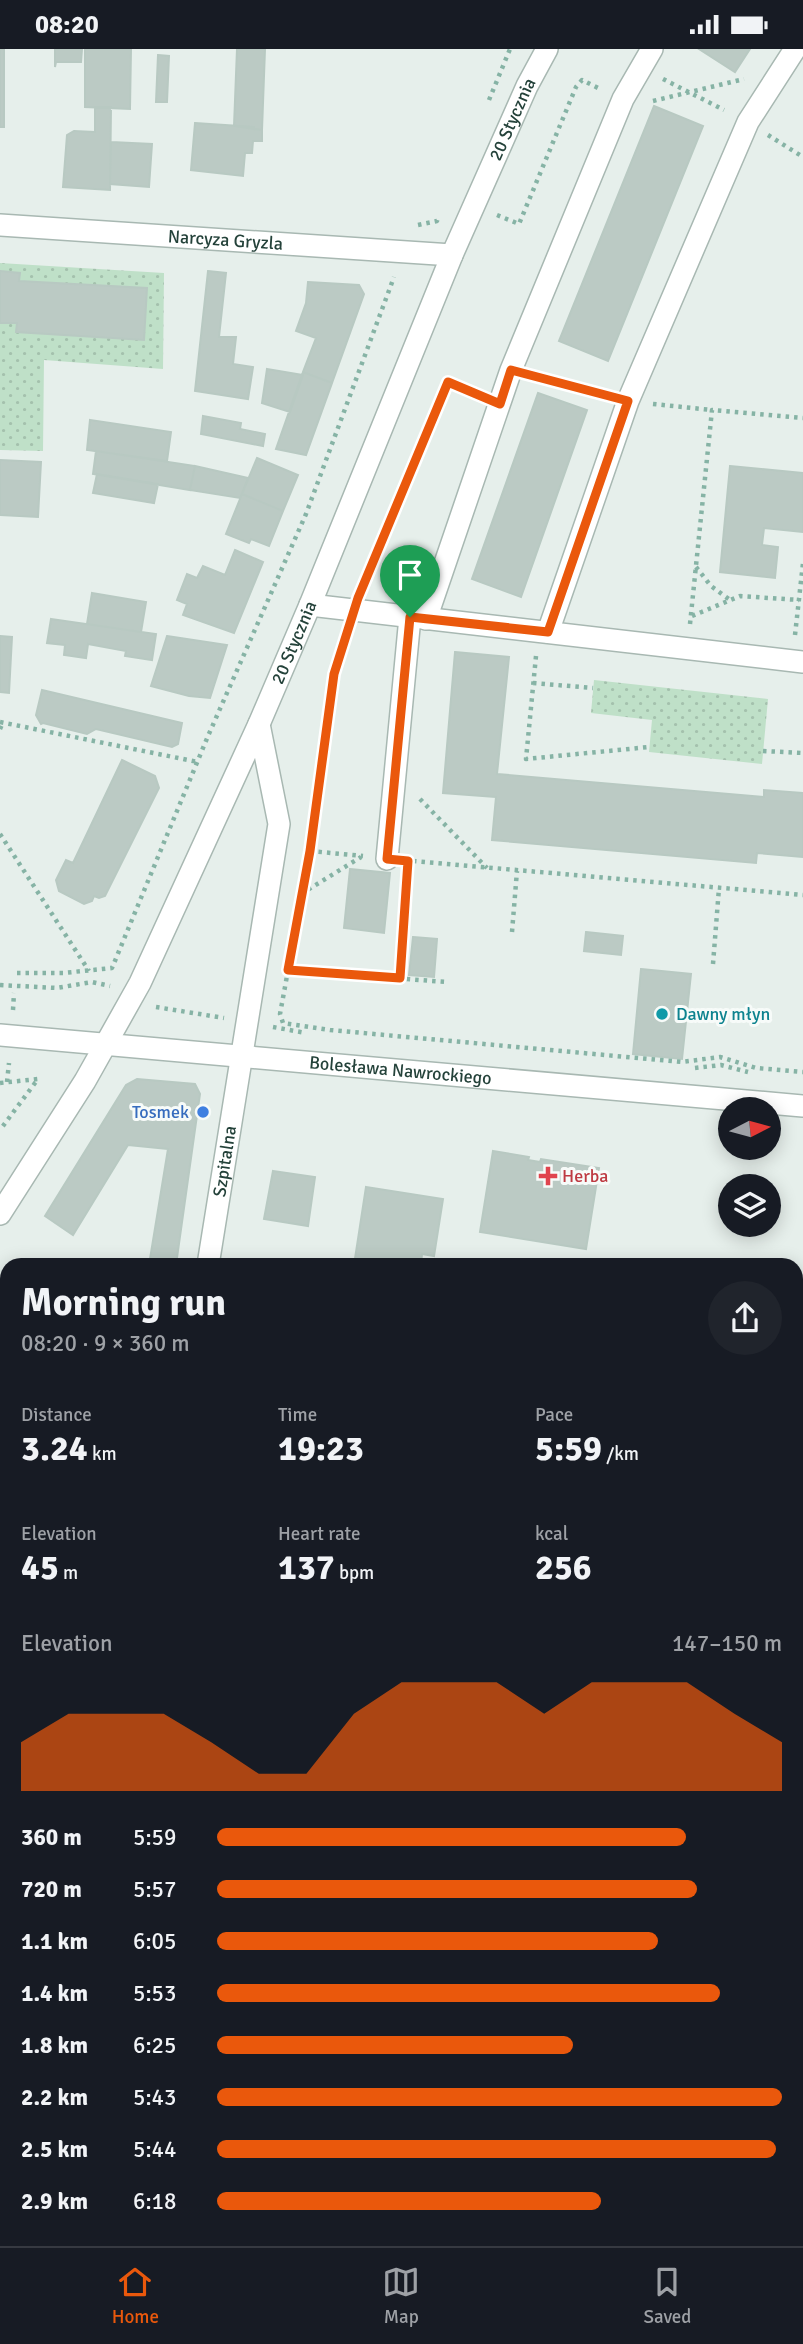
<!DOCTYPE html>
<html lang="en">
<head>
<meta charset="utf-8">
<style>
	:root { --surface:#171b24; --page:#20242c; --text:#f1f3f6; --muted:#9ea1a6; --line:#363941; --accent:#ea580c }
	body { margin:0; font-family:Signika,sans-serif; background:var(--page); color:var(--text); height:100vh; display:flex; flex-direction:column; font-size:26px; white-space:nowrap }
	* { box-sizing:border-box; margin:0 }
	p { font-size:23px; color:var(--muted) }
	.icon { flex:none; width:38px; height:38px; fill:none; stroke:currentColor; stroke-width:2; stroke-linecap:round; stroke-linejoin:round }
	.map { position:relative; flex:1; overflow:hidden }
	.drawer { position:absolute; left:0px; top:1209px; width:803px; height:989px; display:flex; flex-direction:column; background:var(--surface); border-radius:21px 21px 0 0; box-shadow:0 4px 18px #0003 }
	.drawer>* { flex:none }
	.needle { width:46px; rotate:84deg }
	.buttons { position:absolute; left:718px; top:1048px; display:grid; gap:14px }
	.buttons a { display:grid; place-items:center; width:63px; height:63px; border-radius:50%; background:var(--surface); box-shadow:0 4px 18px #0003; font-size:35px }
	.pin { position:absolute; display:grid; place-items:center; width:60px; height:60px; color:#fff; margin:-72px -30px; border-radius:50% 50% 50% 0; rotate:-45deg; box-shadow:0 0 7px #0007 }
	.pin .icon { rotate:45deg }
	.round { display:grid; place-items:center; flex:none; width:74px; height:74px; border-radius:37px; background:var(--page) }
	.overview { display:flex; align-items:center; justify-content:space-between; height:119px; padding:0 21px }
	h1 { font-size:38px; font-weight:700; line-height:52px }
	.figures { display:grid; grid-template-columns:repeat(3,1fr); gap:10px; height:119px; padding:7px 21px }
	.figures div { display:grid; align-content:center }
	.figures b { font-size:35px; font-weight:700 }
	.figures small { font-size:19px; font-weight:400 }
	.figures p { font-size:19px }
	.chart { height:196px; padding:14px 21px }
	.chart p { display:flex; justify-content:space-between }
	.chart svg { width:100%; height:126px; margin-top:7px; fill:var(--accent); opacity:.7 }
	ul { padding:0 21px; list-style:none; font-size:23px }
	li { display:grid; grid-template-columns:112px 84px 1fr; align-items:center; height:52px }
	li i { height:18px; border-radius:9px; background:var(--accent) }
	.status { display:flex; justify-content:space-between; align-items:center; height:49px; padding:0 35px; background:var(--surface); direction:ltr }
	.status svg { height:19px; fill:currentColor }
	.tab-bar { display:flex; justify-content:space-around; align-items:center; height:98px; border-top:2px solid var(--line); background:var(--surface); font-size:19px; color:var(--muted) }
	.tab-bar a { display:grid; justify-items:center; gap:4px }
	.tab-bar .selected { color:var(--accent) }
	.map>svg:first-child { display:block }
</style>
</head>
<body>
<div class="status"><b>08:20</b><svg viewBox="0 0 49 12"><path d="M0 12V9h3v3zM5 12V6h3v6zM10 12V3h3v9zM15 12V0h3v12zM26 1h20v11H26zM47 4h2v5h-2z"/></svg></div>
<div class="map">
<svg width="803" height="2197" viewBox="0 0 803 2197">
	<defs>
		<pattern id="grass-dots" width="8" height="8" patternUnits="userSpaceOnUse" patternTransform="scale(1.75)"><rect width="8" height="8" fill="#bfe0c8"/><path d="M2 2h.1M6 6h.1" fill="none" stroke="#a4c1ad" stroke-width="1.8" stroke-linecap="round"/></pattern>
	</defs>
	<rect width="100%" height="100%" fill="#e6efeb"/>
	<!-- grass -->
	<path fill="url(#grass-dots)" d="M0 214 164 224 163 320 44 311 43 402 0 401Z
		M594 631 768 650 762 715 649 703 652 671 591 664Z"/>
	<!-- building -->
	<path fill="#bbcac4" stroke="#b8c9c2" stroke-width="2" d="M0 0H4V78H0Z
		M55 0H82L81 13H56L55 18Z
		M85 0H131L130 60 85 58Z
		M237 0H265L262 81 234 77Z
		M699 0H750L735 23Z
		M158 6 169 7 167 53H156Z
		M654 57 703 77 608 312 559 292Z
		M95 58H111L110 141 63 138 67 86 74 82 95 83Z
		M195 74 254 78V80L262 81V92H253L252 104H245L243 127 191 121Z
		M111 93 152 95 149 138 110 135Z
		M0 222 20 224 19 232 147 239 144 291 16 283 17 274H0Z
		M208 222 226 224 219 288H236L233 315 253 318 248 350 195 342Z
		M308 233 359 236 364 245 332 334 303 323 316 289 296 282 306 254Z
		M267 320 303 326 290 363 262 354Z
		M303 323 332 334 306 406 276 400Z
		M538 344 587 361 521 548 472 530Z
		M203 367 241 374 240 380 265 385 263 397 201 385Z
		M90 371 171 383 167 412 87 401Z
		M96 402 195 417 190 441 93 425Z
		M257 409 298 426 283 462 242 445Z
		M0 411 41 413 38 468 0 466Z
		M195 417 248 429 240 449 190 441Z
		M730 417 803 424V483L764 479 762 496 778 498 775 529 720 523Z
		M97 425 158 435 154 454 93 444Z
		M242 445 283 462 269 497 251 490 249 494 226 485Z
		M235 501 263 513 234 584 183 566 187 555 177 551 187 525 197 529 203 517 225 526Z
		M92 544 146 553 141 583 87 575Z
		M51 570 156 585 152 611 125 607 126 602 88 595 86 609 64 606 65 596 47 594Z
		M0 587 12 588 9 644 0 643Z
		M167 587 227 596 210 649 189 647 151 637Z
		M455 603 509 608 497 725 764 748V741L803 744V808L757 804 756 814 492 791 496 748 443 744Z
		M42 641 182 674 178 695 172 698 96 680 87 685 43 674 41 675 36 666Z
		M122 711 155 727 159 739 105 847 99 849 94 847 92 852 84 855 59 842 56 831 66 811 73 814Z
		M350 820 390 824 384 884 344 879Z
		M586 883 623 887 621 906 584 902Z
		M413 888 437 890 434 928 409 926Z
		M641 920 691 925 682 1010 633 1005Z
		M137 1030 195 1035 200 1045 176 1216H149L168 1100 128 1096 73 1186 45 1167 126 1036Z
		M493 1102 529 1108 528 1111 540 1113 541 1110 599 1119 586 1200 480 1183Z
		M273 1122 315 1128 308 1177 264 1170Z
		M366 1138 443 1150 434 1207 422 1205 421 1216H354Z
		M7 1228V1275L0 1270V1239Z
		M0 1270 7 1275V1351L0 1362Z
		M5 1388 7 1389V1433L0 1428V1395Z
		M0 1500 7 1504V1537L0 1532Z
		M7 1544V1568L0 1564V1555Z
		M803 1919V1970L796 1971V1920Z
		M7 1953V1982L0 1983V1954Z
		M3 2082H7V2156H4Z
		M803 2137V2197H698L697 2191H796V2138Z
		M42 2191H105V2197H42Z
		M234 2191H260L261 2197H234Z
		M260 2191H286L287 2197H261Z
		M286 2191H313V2197H287Z
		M313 2191H339L340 2197H313Z
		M339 2191H366V2197H340Z
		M366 2191H392V2197H366Z
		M392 2191H418L419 2197H392Z
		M418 2191H445L446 2197H419Z
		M445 2191H471L472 2197H446Z
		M471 2191H498V2197H472Z
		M498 2191H524L525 2197H498Z"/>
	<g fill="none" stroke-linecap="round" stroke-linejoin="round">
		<!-- minor casing -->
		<g stroke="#a8b8b2" stroke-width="24">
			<g id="minor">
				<path id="s1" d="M0 176 452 206"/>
				<path d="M310 556 803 613"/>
				<path d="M426 570 511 321 623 50 652 0"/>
				<path d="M548 583 628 352 748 73 795 0"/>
				<path d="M387 810 410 568"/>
				<path id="s2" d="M0 986 803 1057"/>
				<path id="s3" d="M0 1165 85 1032 140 934 259 675 310 556 452 206 527 37 547 0"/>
				<path id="s4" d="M208 1216 279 775 259 675"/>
				<path d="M796 1627 803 1356"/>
				<path d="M796 1868H803"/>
				<path d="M134 2191V2197"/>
			</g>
		</g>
		<!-- path -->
		<path stroke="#86b3a5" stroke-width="4.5" stroke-dasharray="3.5 5" stroke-linecap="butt" d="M663 30 724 61
			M489 51 510 0
			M653 52 744 30
			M768 86 803 108
			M497 166 519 175 576 38 582 31 600 40
			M418 176 437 172 438 168
			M534 327 604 346
			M653 355 712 361
			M696 518 711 537 730 551
			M363 538 448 333 475 345
			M692 567 740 547 799 551
			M690 575 712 361 803 369
			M346 586 334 625 310 802 280 965 283 974 330 981 682 1013 720 1008 756 1019 803 1023
			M795 586 803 514
			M536 607 526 710 649 698
			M533 634 593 639
			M0 673 198 713
			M0 680 3 673
			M763 702 803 704
			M420 750 487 819
			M0 785 89 922
			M310 802 363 807
			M413 812 803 846
			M301 845 361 808
			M512 883 517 822
			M713 915 719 839
			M288 921 446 933
			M17 924H63L112 919 208 687 306 465 394 228
			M400 929 407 826
			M0 936 57 939 92 933 110 937
			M156 958 224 969
			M13 961 14 944
			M273 978 306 984
			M695 1019 721 1016 748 1023
			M7 1033 9 1014
			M0 1034 38 1030 0 1081
			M796 1656 803 1657
			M796 1818 803 1817"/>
		<!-- minor -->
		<use href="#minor" stroke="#fff" stroke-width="21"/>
	</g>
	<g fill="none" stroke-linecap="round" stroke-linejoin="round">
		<!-- route casing -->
		<g stroke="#fff" stroke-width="14">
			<path id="route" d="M511 321 628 352 548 583 410 568 387 810 408 812 400 929 288 921 310 802 334 625 358 549 448 333 500 355Z"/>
		</g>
		<!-- route -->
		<use href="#route" stroke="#ea580c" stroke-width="9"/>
	</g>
	<!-- markers -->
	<circle fill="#0f9aa8" stroke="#f7fbf9" stroke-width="2.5" cx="662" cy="965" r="7"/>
	<circle fill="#3f7fe0" stroke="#f7fbf9" stroke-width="2.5" cx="203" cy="1063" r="7"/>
	<path fill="#e0444e" stroke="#f7fbf9" stroke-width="2.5" d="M544.5 1116.5h7v7h7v7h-7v7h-7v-7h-7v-7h7z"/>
	<g text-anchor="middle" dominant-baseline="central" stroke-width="6" stroke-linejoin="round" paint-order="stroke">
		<!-- street labels -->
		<g font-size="18" fill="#24423a" stroke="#f7fbf9">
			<text stroke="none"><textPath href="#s3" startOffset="1211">20 Stycznia</textPath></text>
			<text stroke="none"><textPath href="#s1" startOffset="226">Narcyza Gryzla</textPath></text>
			<text stroke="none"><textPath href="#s3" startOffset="644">20 Stycznia</textPath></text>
			<text stroke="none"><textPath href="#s2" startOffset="402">Bolesława Nawrockiego</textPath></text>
			<text stroke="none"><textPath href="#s4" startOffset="105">Szpitalna</textPath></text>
		</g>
		<!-- culture labels -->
		<g font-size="18" fill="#0d838f" stroke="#f7fbf9" text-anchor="start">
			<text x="676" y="965">Dawny młyn</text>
		</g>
		<!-- shop labels -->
		<g font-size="18" fill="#366cbe" stroke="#f7fbf9" text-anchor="end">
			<text x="189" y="1063">Tosmek</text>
		</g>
		<!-- health labels -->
		<g font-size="18" fill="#be3a42" stroke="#f7fbf9" text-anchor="start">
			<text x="562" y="1127">Herba</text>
		</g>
	</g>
</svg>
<div class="buttons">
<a><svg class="needle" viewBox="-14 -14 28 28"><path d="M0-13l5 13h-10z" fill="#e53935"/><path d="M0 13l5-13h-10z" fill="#9ea1a6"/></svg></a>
<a><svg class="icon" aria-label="layers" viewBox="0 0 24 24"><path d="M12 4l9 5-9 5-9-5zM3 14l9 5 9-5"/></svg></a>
</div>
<div class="pin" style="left:410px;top:568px;background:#1e9e55"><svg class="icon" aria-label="arrive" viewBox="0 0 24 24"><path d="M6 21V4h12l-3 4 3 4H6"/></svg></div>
<section class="drawer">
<div class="overview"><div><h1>Morning run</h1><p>08:20 · 9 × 360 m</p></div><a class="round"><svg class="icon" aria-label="share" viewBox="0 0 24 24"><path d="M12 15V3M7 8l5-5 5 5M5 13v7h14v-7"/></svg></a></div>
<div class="figures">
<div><p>Distance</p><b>3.24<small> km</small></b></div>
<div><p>Time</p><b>19:23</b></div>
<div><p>Pace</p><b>5:59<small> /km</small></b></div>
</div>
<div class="figures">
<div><p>Elevation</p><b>45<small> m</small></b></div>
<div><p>Heart rate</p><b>137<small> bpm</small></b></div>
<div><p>kcal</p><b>256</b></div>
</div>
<div class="chart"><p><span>Elevation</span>147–150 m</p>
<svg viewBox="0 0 160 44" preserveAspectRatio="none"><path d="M0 44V27L10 17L20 17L30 17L40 27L50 38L60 38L70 17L80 6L90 6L100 6L110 17L120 6L130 6L140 6L150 17L160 27V44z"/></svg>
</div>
<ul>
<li><b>360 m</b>5:59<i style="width:83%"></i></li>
<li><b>720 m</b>5:57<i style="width:85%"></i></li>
<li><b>1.1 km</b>6:05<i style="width:78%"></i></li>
<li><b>1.4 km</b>5:53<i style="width:89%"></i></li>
<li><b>1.8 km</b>6:25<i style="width:63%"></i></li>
<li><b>2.2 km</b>5:43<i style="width:100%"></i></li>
<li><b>2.5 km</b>5:44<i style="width:99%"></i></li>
<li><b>2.9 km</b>6:18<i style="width:68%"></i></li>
</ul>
</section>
</div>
<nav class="tab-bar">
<a class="selected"><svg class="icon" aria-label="home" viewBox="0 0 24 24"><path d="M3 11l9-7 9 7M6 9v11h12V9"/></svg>Home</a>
<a><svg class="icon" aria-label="map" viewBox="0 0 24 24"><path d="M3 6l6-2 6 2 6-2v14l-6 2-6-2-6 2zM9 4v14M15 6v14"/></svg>Map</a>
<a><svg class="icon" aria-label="saved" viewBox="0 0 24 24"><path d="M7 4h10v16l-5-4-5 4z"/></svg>Saved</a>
</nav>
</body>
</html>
